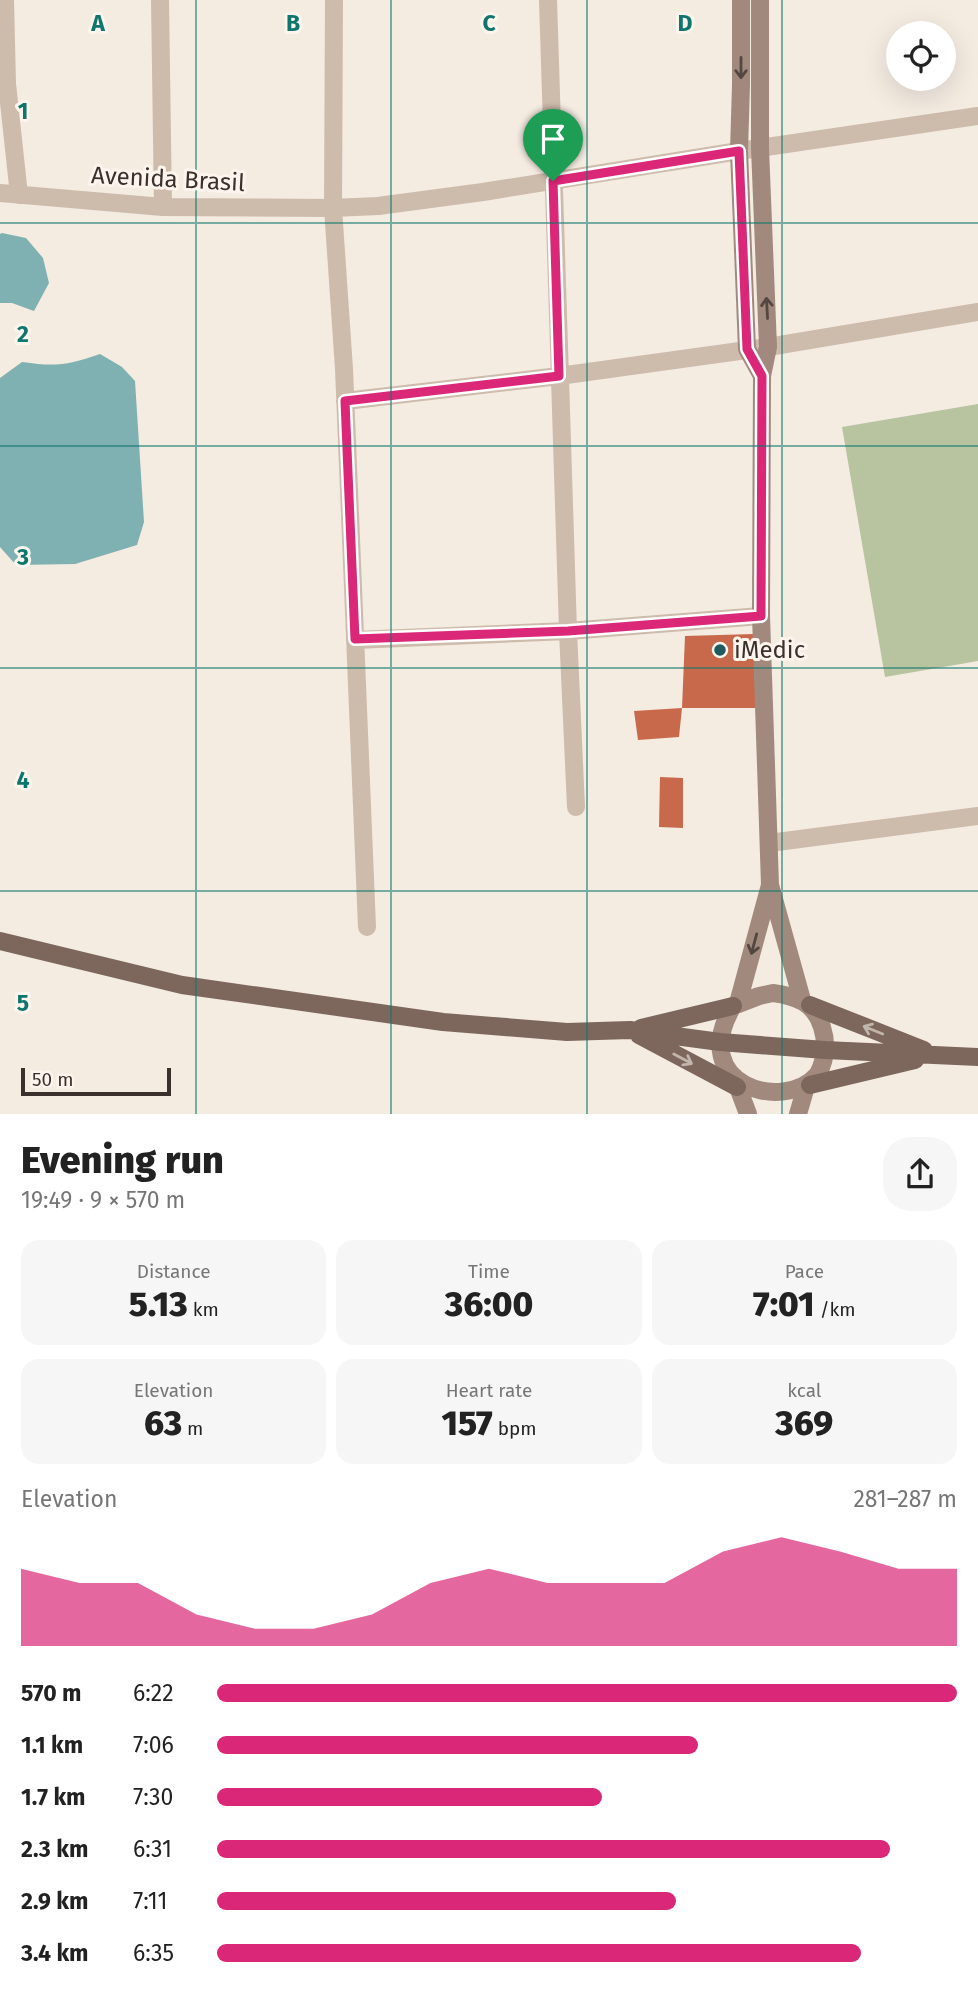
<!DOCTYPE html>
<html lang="en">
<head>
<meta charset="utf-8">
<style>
	:root { --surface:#fff; --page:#f6f6f6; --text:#222; --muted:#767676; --accent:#db2777 }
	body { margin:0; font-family:"Fira Sans",sans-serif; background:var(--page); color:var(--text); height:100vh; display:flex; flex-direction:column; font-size:26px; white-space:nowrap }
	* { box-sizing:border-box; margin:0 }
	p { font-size:23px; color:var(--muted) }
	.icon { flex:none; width:38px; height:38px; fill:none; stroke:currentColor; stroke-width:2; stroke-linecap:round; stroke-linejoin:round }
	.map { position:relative; height:1114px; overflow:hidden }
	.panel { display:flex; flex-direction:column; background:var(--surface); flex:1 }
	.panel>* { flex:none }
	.fabs { position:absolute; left:886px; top:21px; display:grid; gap:14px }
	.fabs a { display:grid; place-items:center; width:70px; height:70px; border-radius:50%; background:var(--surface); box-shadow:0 7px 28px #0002; font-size:35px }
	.scale { position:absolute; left:21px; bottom:18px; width:150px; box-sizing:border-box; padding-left:7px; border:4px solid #3b302b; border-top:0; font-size:19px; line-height:24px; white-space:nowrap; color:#3b302b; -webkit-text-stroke:5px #fbf5ee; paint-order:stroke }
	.pin { position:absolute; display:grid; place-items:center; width:60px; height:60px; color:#fff; margin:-72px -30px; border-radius:50% 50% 50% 0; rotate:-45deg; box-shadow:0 0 7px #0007 }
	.pin .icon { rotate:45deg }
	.round { display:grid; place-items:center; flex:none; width:74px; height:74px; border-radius:28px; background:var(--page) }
	.headline { display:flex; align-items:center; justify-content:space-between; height:119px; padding:0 21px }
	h1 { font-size:38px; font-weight:800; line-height:52px }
	.metrics { display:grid; grid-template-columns:repeat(3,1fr); gap:10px; height:119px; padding:7px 21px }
	.metrics div { display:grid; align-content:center; border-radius:18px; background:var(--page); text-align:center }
	.metrics b { font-size:35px; font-weight:800 }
	.metrics small { font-size:19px; font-weight:400 }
	.metrics p { font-size:19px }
	.chart { height:196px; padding:14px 21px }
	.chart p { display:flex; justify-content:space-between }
	.chart svg { width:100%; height:126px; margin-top:7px; fill:var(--accent); opacity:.7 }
	ul { padding:0 21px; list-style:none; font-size:23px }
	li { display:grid; grid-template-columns:112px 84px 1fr; align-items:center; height:52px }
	li i { height:18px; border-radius:9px; background:var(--accent) }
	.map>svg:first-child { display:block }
</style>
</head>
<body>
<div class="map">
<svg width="978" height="1114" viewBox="0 0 978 1114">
	<rect width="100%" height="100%" fill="#f4ebe1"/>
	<!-- green -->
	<path fill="#b8c4a0" d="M978 404V661L885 677 842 427Z"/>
	<!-- water -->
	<path fill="#7fb0b2" d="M2 233 26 238 43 258 49 283 34 311 12 303H0V234Z
		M100 354 122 367 135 381 144 522 137 545 75 564 16 565 0 547V378L22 362C56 367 68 365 100 354Z"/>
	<!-- building -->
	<path fill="#c8694b" d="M754 634 757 708H682L685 636Z
		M682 708 679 737 638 740 634 711Z
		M660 777 683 778V828L659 827Z"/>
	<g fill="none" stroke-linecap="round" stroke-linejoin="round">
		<!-- street -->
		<path stroke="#cdbbac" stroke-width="18" d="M5 0 7 84 19 195
			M160 0 163 207
			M334 0 333 208 344 369 367 927
			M548 0 568 631 576 807
			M0 193 163 207 333 208 378 206 483 192 739 151 978 116
			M345 401 559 376 768 347 978 312
			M355 640 568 631 761 616
			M769 843 978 816"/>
		<!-- secondary -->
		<path stroke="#a18a7d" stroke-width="18" d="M741 0V85L739 151 747 349 762 376
			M760 0V148L768 347 762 376 761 616 770 885 802 1000
			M773 993C796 996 815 1003 822 1027 827 1043 826 1059 818 1074 784 1114 686 1085 733 1006L759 996Z
			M738 1003 770 885
			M739 1090 748 1114
			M798 1114 805 1090"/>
		<!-- primary -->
		<path stroke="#7d675c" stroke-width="18" d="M0 941 182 985 443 1022 567 1032 630 1030 720 1042 825 1050 978 1057
			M810 1005 924 1050
			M641 1028 733 1006
			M639 1035 737 1087
			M810 1085 915 1060"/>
	</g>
	<!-- one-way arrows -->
	<defs><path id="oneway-shaft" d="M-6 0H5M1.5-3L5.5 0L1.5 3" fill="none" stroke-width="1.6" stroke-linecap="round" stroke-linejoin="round" transform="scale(1.75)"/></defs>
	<g stroke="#544640">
		<use href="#oneway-shaft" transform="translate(741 68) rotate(90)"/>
		<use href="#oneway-shaft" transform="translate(767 308) rotate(-93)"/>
		<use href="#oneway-shaft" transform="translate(754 944) rotate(105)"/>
	</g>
	<g stroke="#c2b5ac">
		<use href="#oneway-shaft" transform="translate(873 1030) rotate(-158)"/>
		<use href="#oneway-shaft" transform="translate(683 1059) rotate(28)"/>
	</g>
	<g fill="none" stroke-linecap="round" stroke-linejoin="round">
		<!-- route casing -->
		<g stroke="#fff" stroke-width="14">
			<path id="route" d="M739 151 747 349 762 376 761 616 568 631 355 639 345 401 559 376 553 181Z"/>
		</g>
		<!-- route -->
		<use href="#route" stroke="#db2777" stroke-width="9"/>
	</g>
	<!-- grid -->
	<path fill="none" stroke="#0f766e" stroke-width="2" stroke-opacity="0.55" d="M196 0V1114M391 0V1114M587 0V1114M782 0V1114M0 223H978M0 446H978M0 668H978M0 891H978"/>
	<!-- markers -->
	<circle fill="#1f5a5e" stroke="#fbf5ee" stroke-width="2.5" cx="720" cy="650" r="7"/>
	<g text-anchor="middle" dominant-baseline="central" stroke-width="6" stroke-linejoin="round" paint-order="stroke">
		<!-- street labels -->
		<g font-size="24" fill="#3b302b" stroke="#fbf5ee">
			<text transform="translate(168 179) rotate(3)">Avenida Brasil</text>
		</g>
		<!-- poi labels -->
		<g font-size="24" fill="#3b302b" stroke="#fbf5ee" text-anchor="start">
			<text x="734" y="650">iMedic</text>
		</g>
	</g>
	<g font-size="23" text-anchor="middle" font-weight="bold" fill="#0f766e" stroke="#fbf5ee" stroke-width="6" stroke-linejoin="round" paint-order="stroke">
		<text x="98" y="31">A</text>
		<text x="293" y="31">B</text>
		<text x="489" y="31">C</text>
		<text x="685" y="31">D</text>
		<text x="23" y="119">1</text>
		<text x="23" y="342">2</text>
		<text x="23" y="565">3</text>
		<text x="23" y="788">4</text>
		<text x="23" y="1011">5</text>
	</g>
</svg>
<div class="fabs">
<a><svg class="icon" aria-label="locate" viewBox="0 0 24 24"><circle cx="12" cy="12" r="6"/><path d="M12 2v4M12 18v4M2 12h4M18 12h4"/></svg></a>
</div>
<div class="scale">50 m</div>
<div class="pin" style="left:553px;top:181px;background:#1e9e55"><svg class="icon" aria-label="arrive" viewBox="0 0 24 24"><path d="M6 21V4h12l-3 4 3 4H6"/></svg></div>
</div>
<section class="panel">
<div class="headline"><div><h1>Evening run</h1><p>19:49 · 9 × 570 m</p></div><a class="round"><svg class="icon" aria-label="share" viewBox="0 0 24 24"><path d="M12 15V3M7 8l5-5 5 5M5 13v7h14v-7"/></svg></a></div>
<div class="metrics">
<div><p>Distance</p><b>5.13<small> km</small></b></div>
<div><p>Time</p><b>36:00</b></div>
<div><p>Pace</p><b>7:01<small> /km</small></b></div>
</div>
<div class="metrics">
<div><p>Elevation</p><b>63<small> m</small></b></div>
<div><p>Heart rate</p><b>157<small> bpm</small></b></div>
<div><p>kcal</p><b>369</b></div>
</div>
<div class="chart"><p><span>Elevation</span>281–287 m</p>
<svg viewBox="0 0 160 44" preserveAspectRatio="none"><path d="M0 44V17L10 22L20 22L30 33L40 38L50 38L60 33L70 22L80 17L90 22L100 22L110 22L120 11L130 6L140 11L150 17L160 17V44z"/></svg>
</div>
<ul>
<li><b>570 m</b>6:22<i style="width:100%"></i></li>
<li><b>1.1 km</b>7:06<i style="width:65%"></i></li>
<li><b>1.7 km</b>7:30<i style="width:52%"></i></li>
<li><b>2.3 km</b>6:31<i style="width:91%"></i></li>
<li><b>2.9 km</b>7:11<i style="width:62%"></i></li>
<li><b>3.4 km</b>6:35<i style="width:87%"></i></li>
</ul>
</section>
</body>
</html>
